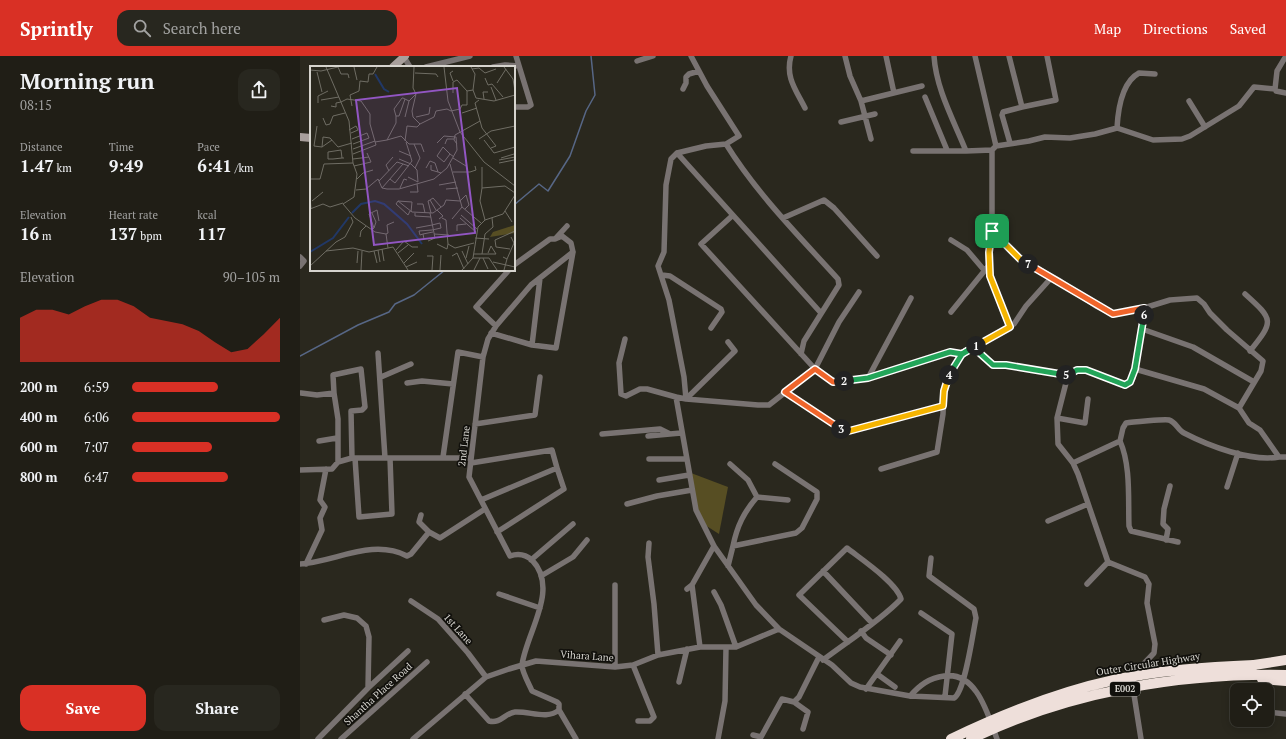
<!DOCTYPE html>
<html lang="en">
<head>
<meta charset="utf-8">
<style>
	:root { --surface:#201e16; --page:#28271f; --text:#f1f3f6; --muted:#a2a2a1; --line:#3d3c35; --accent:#d93025 }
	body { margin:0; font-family:"PT Serif",serif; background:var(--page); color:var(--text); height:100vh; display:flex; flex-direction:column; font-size:15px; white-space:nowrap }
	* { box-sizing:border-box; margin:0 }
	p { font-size:13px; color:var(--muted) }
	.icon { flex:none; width:22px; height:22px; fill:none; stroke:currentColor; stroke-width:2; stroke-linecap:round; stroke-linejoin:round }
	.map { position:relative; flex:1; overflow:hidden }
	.drawer { display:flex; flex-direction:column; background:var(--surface); width:300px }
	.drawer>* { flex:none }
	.buttons { position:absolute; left:930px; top:627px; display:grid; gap:8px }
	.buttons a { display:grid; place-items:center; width:44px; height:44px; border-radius:8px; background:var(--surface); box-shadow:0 2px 10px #0003,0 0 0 1px var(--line); font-size:20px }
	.pin { position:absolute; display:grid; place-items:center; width:34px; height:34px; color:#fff; margin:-17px; border-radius:8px; box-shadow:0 2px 6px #0006 }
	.km { position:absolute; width:20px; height:20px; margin:-10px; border-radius:50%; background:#222; color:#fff; font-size:11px; line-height:20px; text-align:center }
	.round { display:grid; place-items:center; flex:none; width:42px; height:42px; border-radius:12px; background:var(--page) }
	.head { display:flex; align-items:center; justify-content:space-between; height:68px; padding:0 20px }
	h1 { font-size:22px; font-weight:700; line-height:30px }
	.figures { display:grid; grid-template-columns:repeat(3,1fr); gap:6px; height:68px; padding:4px 20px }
	.figures div { display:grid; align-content:center }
	.figures b { font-size:17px; font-weight:700 }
	.figures small { font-size:11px; font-weight:400 }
	.figures p { font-size:11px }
	.chart { height:112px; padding:8px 20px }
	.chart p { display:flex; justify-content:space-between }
	.chart svg { width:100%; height:72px; margin-top:4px; fill:var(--accent); opacity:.7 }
	.cta { display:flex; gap:8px; margin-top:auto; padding:8px 20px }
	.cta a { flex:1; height:46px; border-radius:12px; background:var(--accent); color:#fff; font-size:16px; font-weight:700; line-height:46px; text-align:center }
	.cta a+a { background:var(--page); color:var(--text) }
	ul { padding:0 20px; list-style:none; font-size:13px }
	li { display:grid; grid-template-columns:64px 48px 1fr; align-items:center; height:30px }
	li i { height:10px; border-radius:5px; background:var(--accent) }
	header { display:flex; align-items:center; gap:24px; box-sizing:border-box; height:56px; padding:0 20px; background:var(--accent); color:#fff }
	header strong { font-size:19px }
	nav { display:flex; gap:22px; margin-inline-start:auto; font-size:14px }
	.search { width:280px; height:36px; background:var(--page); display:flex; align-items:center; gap:10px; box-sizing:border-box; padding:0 14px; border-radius:12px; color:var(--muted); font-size:15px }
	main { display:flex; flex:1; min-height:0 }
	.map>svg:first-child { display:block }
</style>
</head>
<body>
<header>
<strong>Sprintly</strong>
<div class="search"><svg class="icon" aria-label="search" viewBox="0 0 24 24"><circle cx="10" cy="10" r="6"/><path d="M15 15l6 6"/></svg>Search here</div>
<nav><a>Map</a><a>Directions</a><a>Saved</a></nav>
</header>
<main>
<section class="drawer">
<div class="head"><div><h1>Morning run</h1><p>08:15</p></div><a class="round"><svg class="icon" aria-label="share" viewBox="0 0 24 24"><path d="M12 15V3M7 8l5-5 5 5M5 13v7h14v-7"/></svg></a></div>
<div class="figures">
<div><p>Distance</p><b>1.47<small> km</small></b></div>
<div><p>Time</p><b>9:49</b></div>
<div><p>Pace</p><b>6:41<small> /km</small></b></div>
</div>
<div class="figures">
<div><p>Elevation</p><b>16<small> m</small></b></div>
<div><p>Heart rate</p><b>137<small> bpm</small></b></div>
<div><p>kcal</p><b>117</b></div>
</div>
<div class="chart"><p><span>Elevation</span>90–105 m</p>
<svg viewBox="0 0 160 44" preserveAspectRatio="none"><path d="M0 44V17L10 12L20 12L30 15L40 10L50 6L60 6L70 10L80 17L90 19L100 21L110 25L120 32L130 38L140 36L150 27L160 17V44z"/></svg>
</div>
<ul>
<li><b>200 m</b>6:59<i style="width:58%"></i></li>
<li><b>400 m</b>6:06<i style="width:100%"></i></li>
<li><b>600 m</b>7:07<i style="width:54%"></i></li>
<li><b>800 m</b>6:47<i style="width:65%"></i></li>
</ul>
<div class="cta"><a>Save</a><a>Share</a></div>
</section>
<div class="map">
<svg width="986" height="683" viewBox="0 0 986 683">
	<rect width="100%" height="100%" fill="#2a281e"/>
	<!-- green -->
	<path fill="#574e23" d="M391 417 428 431 419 478 405 469 398 453Z"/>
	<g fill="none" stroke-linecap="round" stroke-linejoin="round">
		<!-- stream -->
		<path stroke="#576786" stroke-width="1.5" d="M214 149 239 128 248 135 270 100 286 55 295 39 291 0
			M0 300 58 269 89 256 95 248 114 239 145 214"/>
		<!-- street -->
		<path stroke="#797372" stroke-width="5.5" d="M391 0 407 30 439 80 426 88 406 90 377 97 371 103 366 129 364 196 358 210 369 244 384 321 386 343 376 341 396 454 414 490 456 549 479 573 532 609 551 627 560 631 610 640 654 642C665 636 673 576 676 562L674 553 629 520 631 502
			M491 0C485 21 496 34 505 52
			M545 0 550 20 561 45 622 30
			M586 0 594 37
			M634 0C636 33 654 65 666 95L692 94 696 90 729 85 745 81 770 82 795 78 817 72
			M675 0 696 90
			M709 0 722 51 756 44 747 0
			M104 1 110 11
			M337 5 353 0
			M126 11 170 0
			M193 11 205 9 219 10
			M383 33 386 27V21L389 18 399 15
			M975 33 976 35 986 37
			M625 41 647 94
			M561 45 571 83
			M889 45 905 71
			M214 51H228L231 49 216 0
			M541 66 575 58
			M817 72 853 84 882 83 890 80 939 50 954 31 975 33 977 15 986 0
			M817 72C818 54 822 26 839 17L855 18
			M710 87 702 59 703 56 722 51
			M426 88C457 138 499 180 538 223L539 229 504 285 501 298
			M692 94V175L720 203 760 225 796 250 813 258 844 252
			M613 95H666
			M377 97 521 257
			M432 160 401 188 515 313 533 326 568 322 650 296 662 298
			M483 162 524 144 534 152 577 200
			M651 184 667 194 684 214
			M0 201 4 205 0 210
			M214 209 250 183H255L267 170
			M362 219 370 220 421 253 422 256 411 272
			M945 238C974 264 974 265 950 295
			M651 256 690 208
			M196 270 176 251 209 214
			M709 271 714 268 726 250 752 221
			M191 277 232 289 256 292 273 196 271 187 262 180 255 183
			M325 283 319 307 321 338 326 340 340 333H347L376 341
			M428 286 435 295 386 343 458 349H469L515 313 539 266 559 236
			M232 289 240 222
			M673 291 693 309H706L768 319 757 362 758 388 773 407 820 385 823 372 826 367C831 366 865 363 869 364 876 366 878 374 884 377 909 390 951 406 979 401
			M78 297 85 402
			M835 313 904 333 939 352 949 367 960 374 979 401H986
			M768 319 777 314H786L825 329 830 327 833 322 842 273
			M81 321 111 308
			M568 322 611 242
			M107 327 122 325 153 328
			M485 336 545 376 643 350
			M1 337 17 339 34 337 38 363V406
			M34 337 33 319 61 313 65 351 62 354 51 355 52 402
			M939 352 961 315 963 305 927 274 910 257 904 248 897 242 870 244 844 252 842 273 893 291 954 326
			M757 362 785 367 788 343
			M175 368 235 359 240 321
			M302 378 360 373 370 378
			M348 380 381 377
			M19 385 37 382
			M820 385C831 410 828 443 829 470L831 475 878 486
			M143 401 158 296 183 301
			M55 402 59 461 92 458 90 402
			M349 403H386
			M171 407 252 394 257 412
			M773 407 778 418 808 506 845 521 849 528 847 547 855 588 854 597 835 617 832 626 841 683
			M430 408 448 424 457 441
			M581 413 637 396 643 358 644 335 651 314 662 298 709 271 690 220 689 196 692 175
			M0 414 32 413 38 406 52 402H171
			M359 424 389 419
			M927 431 938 397
			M181 444 257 412 264 433 197 476
			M327 448 357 440 392 434
			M121 459 119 466 129 476 140 482 185 453
			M748 465 788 448
			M866 484 868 473 863 468 864 453 870 430
			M349 487 348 501 354 548 358 599
			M433 490C437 470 444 456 457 441L488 444
			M231 504 273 468
			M0 508C35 506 72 482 107 500L111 498 129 476
			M6 508 22 474 20 462 25 451 20 444 26 413
			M428 510 433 490 496 477 502 472 517 443V436L475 408
			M523 515 572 567
			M241 520 273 501 287 484
			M787 528 808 506
			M392 529 400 591
			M387 533 392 529 414 490
			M414 536 421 549 436 591
			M199 538 240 552
			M111 545 138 563 168 597 186 621
			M621 557 652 578 645 640
			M24 564 44 559 57 562 66 570 69 581 68 632
			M561 575 566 582 591 599
			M523 604C547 586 581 564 601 543 597 527 561 503 547 492L499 539 548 586
			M333 609 354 661 350 665H338
			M315 611V529
			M577 618 595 631
			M379 626 387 593
			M566 633 600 585
			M165 638 189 665C201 668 205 657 215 656 230 655 247 664 259 654V648L257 646 232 635C229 628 222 616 222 609 226 577 260 533 232 504 225 498 218 497 210 500L169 421 183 301 188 283 196 270 231 229 273 196
			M610 640C620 629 629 622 644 620 677 615 688 659 697 683
			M494 646 499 641 519 601
			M259 654 276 683
			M967 656 986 658
			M453 679 461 681 482 643 494 646 508 656 503 673
			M18 683 68 632 108 595
			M41 683 127 606
			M113 683 186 621 209 613 236 605 315 611 333 609 358 599 400 591H436L479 573
			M418 683 425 645 426 592"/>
		<!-- secondary -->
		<path stroke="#a89f9c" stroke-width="8" d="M93 11 105 0
			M0 81 11 82"/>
		<!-- highway -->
		<path stroke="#eedfda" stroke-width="10" d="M954 609 986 604
			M962 623 986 625"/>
		<!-- highway-bridge -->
		<path stroke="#eedfda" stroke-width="10" d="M651 683C703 658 758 636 814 624 860 614 908 611 954 609
			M671 683C767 636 879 617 986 619"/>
	</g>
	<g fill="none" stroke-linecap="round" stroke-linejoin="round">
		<!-- split-1 casing -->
		<g stroke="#fff" stroke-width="8">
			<path id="split-1" d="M676 290 710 271 690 220 689 196 692 175"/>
		</g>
		<!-- split-2 casing -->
		<g stroke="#fff" stroke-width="8">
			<path id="split-2" d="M544 325 568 322 650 296 662 298 676 290"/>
		</g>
		<!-- split-3 casing -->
		<g stroke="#fff" stroke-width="8">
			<path id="split-3" d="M541 373 485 336 515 313 533 326 544 325"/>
		</g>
		<!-- split-4 casing -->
		<g stroke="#fff" stroke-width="8">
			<path id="split-4" d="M541 373 545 376 643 350 644 335 649 319"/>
		</g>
		<!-- split-5 casing -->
		<g stroke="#fff" stroke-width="8">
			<path id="split-5" d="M649 319 662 298 673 291 693 309H706L766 319"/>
		</g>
		<!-- split-6 casing -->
		<g stroke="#fff" stroke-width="8">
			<path id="split-6" d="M766 319H768L777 314H786L825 329 830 326 835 313 844 259"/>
		</g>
		<!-- split-7 casing -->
		<g stroke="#fff" stroke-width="8">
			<path id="split-7" d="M728 208 813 258 844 252V259"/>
		</g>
		<!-- split-8 casing -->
		<g stroke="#fff" stroke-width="8">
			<path id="split-8" d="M692 175 720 203 728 208"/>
		</g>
		<!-- split-1 -->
		<use href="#split-1" stroke="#f5b400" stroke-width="5"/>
		<!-- split-2 -->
		<use href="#split-2" stroke="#22a559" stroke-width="5"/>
		<!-- split-3 -->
		<use href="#split-3" stroke="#f0652b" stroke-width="5"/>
		<!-- split-4 -->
		<use href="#split-4" stroke="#f5b400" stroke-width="5"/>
		<!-- split-5 -->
		<use href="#split-5" stroke="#22a559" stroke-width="5"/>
		<!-- split-6 -->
		<use href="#split-6" stroke="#22a559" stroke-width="5"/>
		<!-- split-7 -->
		<use href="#split-7" stroke="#f0652b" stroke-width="5"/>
		<!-- split-8 -->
		<use href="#split-8" stroke="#f5b400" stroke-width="5"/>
	</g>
	<g text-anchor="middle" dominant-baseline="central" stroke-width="3.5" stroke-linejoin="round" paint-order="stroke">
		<!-- shield labels -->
		<rect fill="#11100c" stroke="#9b9994" stroke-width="1" x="810" y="626" width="30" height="14" rx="3"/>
		<g font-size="9" font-weight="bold" fill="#d6d4ce">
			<text x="825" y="633">E002</text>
		</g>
		<!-- street labels -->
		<g font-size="10" fill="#d6d4ce" stroke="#11100c">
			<text transform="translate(164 390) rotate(-83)">2nd Lane</text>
			<text transform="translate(158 573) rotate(48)">1st Lane</text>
			<text transform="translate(287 600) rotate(4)">Vihara Lane</text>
			<text transform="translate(848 608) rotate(-9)">Outer Circular Highway</text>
			<text transform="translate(78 638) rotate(-42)">Shantha Place Road</text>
		</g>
	</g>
	<!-- overview -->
	<g transform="translate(10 10)">
		<rect width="205" height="205" fill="#2a281e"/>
		<path d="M205 159V167L180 171 183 166Z" fill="#574e23"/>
		<path fill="none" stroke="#213867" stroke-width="2" d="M65 8 74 23 79 26M42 147 51 138 65 135 74 138 97 158 112 178M0 186 23 172 39 151"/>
		<path fill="none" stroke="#6f6d64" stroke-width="1" d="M16 1 39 55 43 97 47 108 44 131 33 138 45 152 65 166 76 168 78 182M44 1 47 14M134 1 138 35 150 66 174 96 205 120M161 1 165 8 163 24 166 32 184 35 205 29M194 1 203 13 205 25M162 3 169 2 175 7 186 3M0 4 11 5 28 1 31 8H38L39 12M143 5 140 7 143 15M7 6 12 26M105 7 126 8 128 11M175 12 178 19 182 18 193 31M187 17 196 3M181 21 186 34M143 27V16L147 14 157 25M95 33 89 50H86L84 43 92 32H93L99 35M174 33 173 26H178M11 34 29 31M169 34 165 37 172 62 186 80 181 82M31 36 37 33 51 35 60 48V58M8 37V30L18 25M21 40 26 41V37L31 36M42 40 40 29 49 25 50 15 58 16 59 8H63L67 1M152 47 167 42M95 51 99 35 106 28 103 22 104 1M106 51 119 48 120 41M13 52 16 59 20 58 23 50 35 47M110 58 124 51 126 45 137 43 141 45 150 43 152 39H157V25L163 24M7 60 4 80 12 81M39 64 46 60 48 64 41 67M42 73 57 67 59 72 43 78M169 73 181 65 205 60M22 74 12 81 13 71 20 72 28 81 42 77M77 74 91 70 99 78H111L114 86M174 74 184 87 205 81M95 75 97 60 107 61 110 58 103 51 102 45 106 28M65 76 77 74 86 57V50M104 78 110 92 105 102M135 78 137 73H144M147 78 144 74 145 69 170 55M43 83 65 75M89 85 101 90M205 86V109M43 88 66 79 60 58M140 88 134 96 127 90 133 81 140 88 144 91M32 92 31 84 18 86V93H23L32 92H34M143 92 156 100M191 92 204 88M43 93 59 91M89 93 101 98 107 104 108 116 98 111M189 94 205 91M189 97 204 94M140 98 152 141 171 157M121 99V104L128 106M44 100 61 96 57 87M172 101V122M116 102 120 95 125 97 128 106 131 107M79 105 76 99 83 91M143 106H160L166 104 165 100M0 113H10L14 98 43 97M47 113 53 107 63 104M80 113 85 117 102 95 96 76M69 115 87 96 99 100M129 119 146 116M72 122 93 98M90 122 94 113 97 114M136 123 148 122M46 124 56 123 68 113 72 122 77 123H89L124 113 137 102 147 84 146 71 134 70 127 77M100 126H108L107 118M0 130 1 143M120 134 118 135 121 147M2 135 13 126M88 135 102 146 123 147 134 139 136 134 150 135 156 129 159 139 155 143M86 138 88 135 102 136 101 146M86 138 98 149 100 145M107 138H113L115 147M0 143 13 138 20 141 33 137M126 144 120 134 123 132 131 141M127 144 133 150 129 153M195 145 202 156M62 147 66 156 64 162M105 147V150L121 151M151 149 167 163M132 152 136 154 138 178 145 182 164 177M150 152 166 166M142 153 152 141M175 154 170 135 172 122 195 120 205 127M122 159 130 157 131 162 122 164M106 162 122 159M62 164 64 162 59 148 67 144 69 155M147 165V159L156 158M76 168 78 167 77 159 84 156M113 168 110 169 109 165 122 164M124 168 139 169M50 171 51 165 56 160M165 172 179 173M114 173 113 168 123 166M118 175 125 172 120 147M127 178 137 183 138 178M72 183 74 195M200 183 186 181 185 174 205 165M68 184 70 196M86 184 94 175 102 181H108M16 185 43 182 59 186 83 181 98 204M64 185 67 197M152 185 158 198M88 187 98 179M164 188H186L181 180 178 187M172 188 175 168 183 161 182 152M117 190H123L122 204M142 190 147 187 154 203M193 191 197 193 194 204M156 192 159 180M163 192H179L187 204M173 192 178 203M197 193 204 177 201 171M183 196 205 201M47 197 48 185M94 197 104 187M0 200 26 176 35 171 43 156 41 151M96 201 107 196M51 204 52 185M130 204 131 189M152 204 163 192 168 161 175 154 193 148 205 129M164 204 170 192"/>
		<path fill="#9256c3" fill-opacity="0.15" stroke="#9256c3" stroke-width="2" d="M147 22 165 167 64 179 46 34Z"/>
		<rect width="205" height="205" fill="none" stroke="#d6d4ce" stroke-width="2"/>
	</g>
</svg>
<div class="buttons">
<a><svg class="icon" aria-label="locate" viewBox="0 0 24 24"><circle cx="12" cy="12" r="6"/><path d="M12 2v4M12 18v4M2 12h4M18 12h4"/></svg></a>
</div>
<div class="pin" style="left:692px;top:175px;background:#1e9e55"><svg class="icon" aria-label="arrive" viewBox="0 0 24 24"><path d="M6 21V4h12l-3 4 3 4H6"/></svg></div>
<b class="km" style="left:676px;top:290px">1</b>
<b class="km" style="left:544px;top:325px">2</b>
<b class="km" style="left:541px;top:373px">3</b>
<b class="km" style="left:649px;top:319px">4</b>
<b class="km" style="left:766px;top:319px">5</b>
<b class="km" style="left:844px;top:259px">6</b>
<b class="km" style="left:728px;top:208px">7</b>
</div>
</main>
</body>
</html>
